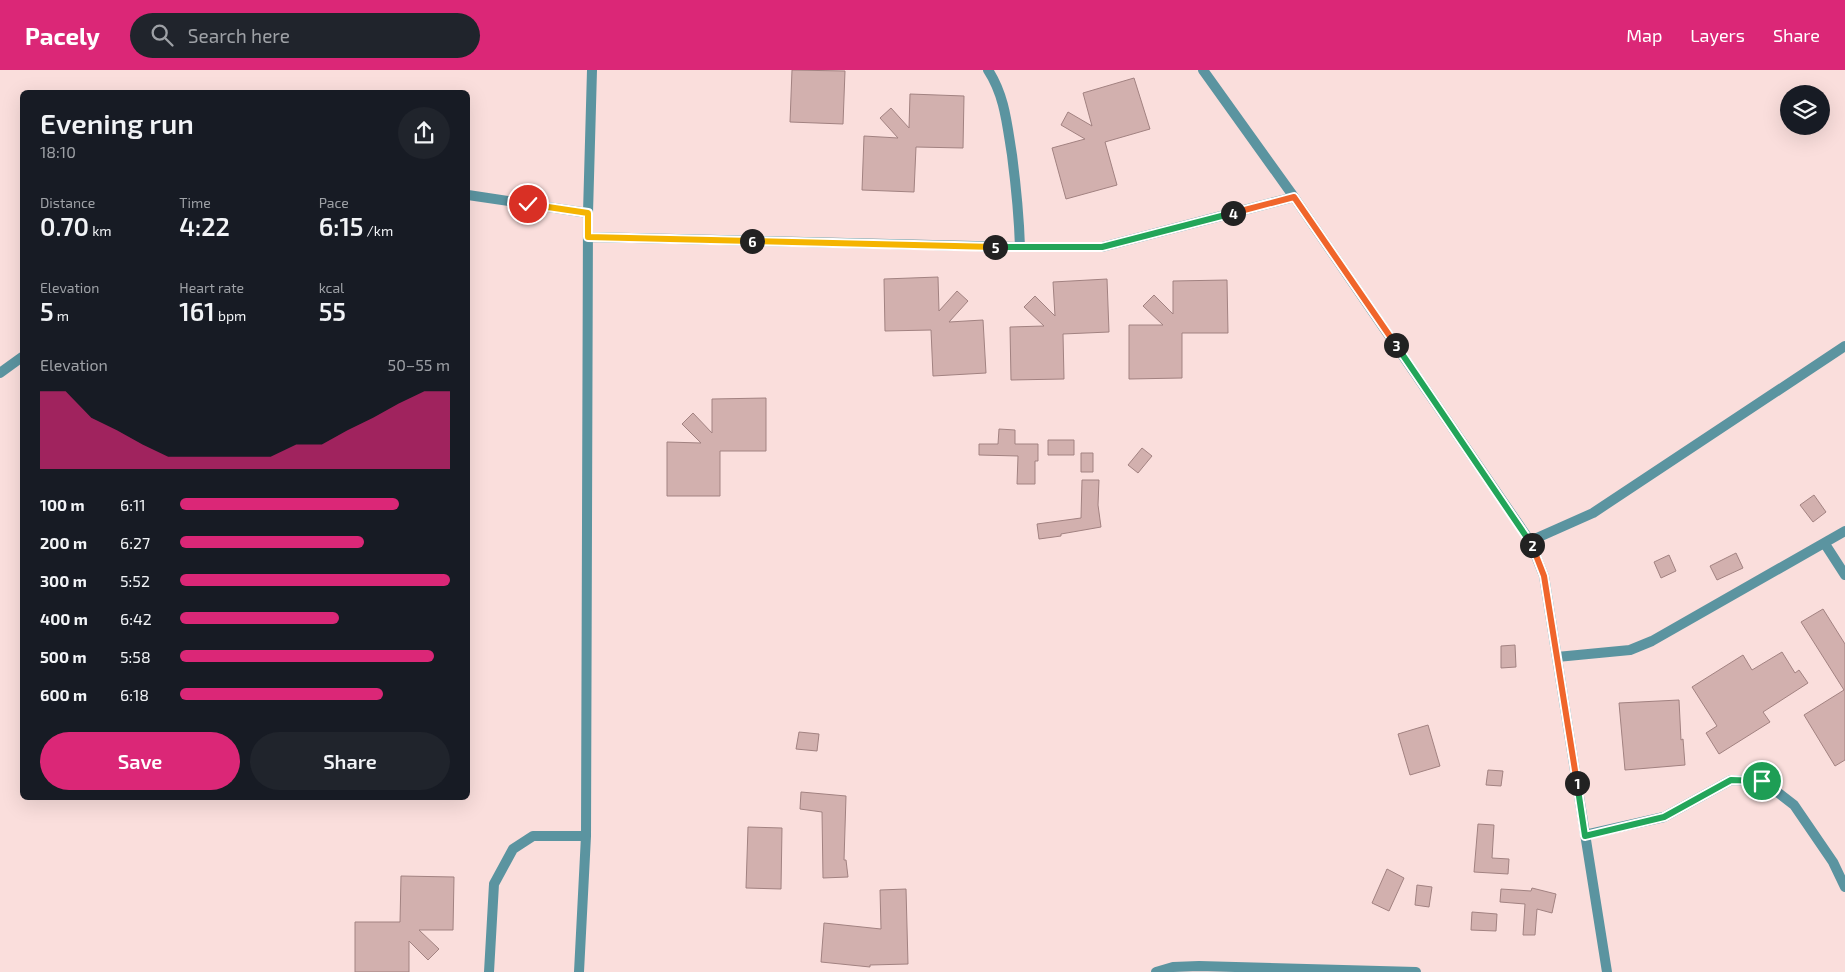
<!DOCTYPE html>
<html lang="en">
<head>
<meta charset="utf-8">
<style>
	:root { --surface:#171b24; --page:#20242c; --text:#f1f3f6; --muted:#9ea1a6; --accent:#db2777 }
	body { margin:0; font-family:"Exo 2",sans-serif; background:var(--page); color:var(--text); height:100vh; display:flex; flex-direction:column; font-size:19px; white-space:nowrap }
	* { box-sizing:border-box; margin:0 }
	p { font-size:16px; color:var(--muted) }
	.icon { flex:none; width:28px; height:28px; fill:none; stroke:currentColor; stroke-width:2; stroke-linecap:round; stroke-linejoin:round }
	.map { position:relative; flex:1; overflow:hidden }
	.panel { position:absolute; left:20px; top:20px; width:450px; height:710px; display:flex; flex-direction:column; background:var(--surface); border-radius:8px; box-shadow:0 5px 20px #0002 }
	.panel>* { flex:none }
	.buttons { position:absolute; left:1780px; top:15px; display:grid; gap:10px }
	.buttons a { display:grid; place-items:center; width:50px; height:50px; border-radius:50%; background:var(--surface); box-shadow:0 5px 20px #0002; font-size:25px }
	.pin { position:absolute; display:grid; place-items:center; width:42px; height:42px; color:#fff; margin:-21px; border:2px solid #fff; border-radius:50%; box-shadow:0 1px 5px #0007 }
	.km { position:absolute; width:25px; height:25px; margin:-12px; border-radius:50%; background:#222; color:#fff; font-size:14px; line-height:25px; text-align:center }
	.round { display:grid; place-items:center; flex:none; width:52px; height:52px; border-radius:26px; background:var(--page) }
	.headline { display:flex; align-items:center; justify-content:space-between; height:85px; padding:0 20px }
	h1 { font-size:28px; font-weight:600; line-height:38px }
	.metrics { display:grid; grid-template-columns:repeat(3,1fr); gap:8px; height:85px; padding:5px 20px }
	.metrics div { display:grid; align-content:center }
	.metrics b { font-size:25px; font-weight:600 }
	.metrics small { font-size:14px; font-weight:400 }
	.metrics p { font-size:14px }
	.chart { height:140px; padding:10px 20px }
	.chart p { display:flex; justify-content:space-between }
	.chart svg { width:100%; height:90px; margin-top:5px; fill:var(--accent); opacity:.7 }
	.action { display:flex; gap:10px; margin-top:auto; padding:10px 20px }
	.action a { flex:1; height:58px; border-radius:30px; background:var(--accent); color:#fff; font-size:20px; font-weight:600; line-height:58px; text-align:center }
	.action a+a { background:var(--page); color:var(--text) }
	ul { padding:0 20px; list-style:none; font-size:16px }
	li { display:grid; grid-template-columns:80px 60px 1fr; align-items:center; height:38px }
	li i { height:12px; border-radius:6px; background:var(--accent) }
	header { display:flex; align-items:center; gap:30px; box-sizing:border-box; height:70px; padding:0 25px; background:var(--accent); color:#fff }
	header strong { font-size:24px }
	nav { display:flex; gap:28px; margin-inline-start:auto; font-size:18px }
	.search { width:350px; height:45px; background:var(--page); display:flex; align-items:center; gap:12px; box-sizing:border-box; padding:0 18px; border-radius:28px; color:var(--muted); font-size:19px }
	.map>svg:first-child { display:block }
</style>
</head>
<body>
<header>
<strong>Pacely</strong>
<div class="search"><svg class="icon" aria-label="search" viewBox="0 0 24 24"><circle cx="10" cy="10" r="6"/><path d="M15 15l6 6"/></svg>Search here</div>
<nav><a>Map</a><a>Layers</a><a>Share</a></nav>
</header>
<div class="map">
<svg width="1845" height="902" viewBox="0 0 1845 902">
	<rect width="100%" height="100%" fill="#fadedc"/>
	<!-- building -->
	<path fill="#d2b0ae" stroke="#a28281" d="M792 0 845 1 843 54 790 52Z
		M1134 8 1150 59 1105 72 1117 115 1066 129 1052 78 1085 69 1061 55 1068 42 1092 56 1083 23Z
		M910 24 964 26 963 78 916 77 914 122 862 120 864 66 898 68 880 48 891 38 909 58Z
		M938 207 939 241 957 221 968 231 949 252 983 250 986 303 933 306 931 260 885 261 884 209Z
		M1107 209 1109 262 1063 264 1064 309 1011 310 1010 257 1044 256 1024 237 1035 226 1055 246 1053 212Z
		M1227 210 1228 263H1182V308L1129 309V255H1163L1143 236 1154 225 1173 244V211Z
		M766 328V381H720V426H667V372L701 373 682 354 693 343 712 363V329Z
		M999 359 1015 360V374H1038V391H1035V414H1017L1018 386 979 385V374H998Z
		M1048 370H1074V385H1048Z
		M1142 378 1152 386 1138 403 1128 395Z
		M1081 383H1093V402H1081Z
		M1082 410H1099L1098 435 1101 457 1061 464V466L1039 469 1037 454 1081 448Z
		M1814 425 1826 442 1813 452 1800 435Z
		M1736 483 1743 498 1717 510 1710 496Z
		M1669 485 1676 501 1661 508 1654 492Z
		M1823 539 1845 574V690L1835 696 1804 645 1844 620 1801 552Z
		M1515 575 1516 597 1501 598V576Z
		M1782 582 1795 603 1799 600 1808 613 1763 642 1770 652 1719 684 1706 663 1717 656 1692 617 1743 585 1752 600Z
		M1679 630 1681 670 1683 669 1685 695 1625 700 1619 633Z
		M1428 655 1440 696 1410 705 1398 664Z
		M799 662 819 664 817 681 796 679Z
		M1488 700 1503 701 1501 716 1486 715Z
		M801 722 846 726 844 790H846L848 807 823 808 822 742 800 739Z
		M1478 754 1494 755 1492 788 1509 789 1508 804 1474 802Z
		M748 757 782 758 781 819 746 818Z
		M1387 799 1404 808 1389 841 1372 833Z
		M401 806 454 807 453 860H419L439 879 428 890 409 871V902H355V852H400Z
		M1417 815 1432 817 1429 837 1415 835Z
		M1532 818 1556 824 1552 843 1537 839 1535 865H1523L1525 834 1500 832 1501 819 1531 821Z
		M906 819 908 894 870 895V897L821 892 824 853 881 859 880 820Z
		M1472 842 1497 844 1496 861 1471 860Z"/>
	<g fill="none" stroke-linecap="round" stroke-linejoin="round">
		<!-- minor -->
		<path stroke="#5b94a0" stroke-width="10" d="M988 0C1005 26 1007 55 1012 85 1016 116 1019 146 1020 177
			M1203 0 1294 127
			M468 125 588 143
			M588 167 1020 177H1102L1294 127 1530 471 1544 506 1607 902
			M0 303 22 287
			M1530 471 1593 443 1845 276
			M1825 474 1845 505
			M1557 587 1630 580 1652 571 1845 461
			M1585 765 1664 747 1731 710 1763 711 1794 735 1833 792 1845 817
			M489 902 494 814 513 779 533 766H586
			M579 902 586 766 588 143 592 0
			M1156 902 1173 897 1199 896 1416 902"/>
	</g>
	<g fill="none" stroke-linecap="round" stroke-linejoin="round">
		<!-- split-1 casing -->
		<g stroke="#fff" stroke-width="10">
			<path id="split-1" d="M1577 713 1585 766 1664 747 1731 710 1762 711"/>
		</g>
		<!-- split-2 casing -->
		<g stroke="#fff" stroke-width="10">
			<path id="split-2" d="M1532 475 1544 506 1577 713"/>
		</g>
		<!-- split-3 casing -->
		<g stroke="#fff" stroke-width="10">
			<path id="split-3" d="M1396 275 1532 475"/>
		</g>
		<!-- split-4 casing -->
		<g stroke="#fff" stroke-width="10">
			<path id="split-4" d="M1233 143 1294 127 1396 275"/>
		</g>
		<!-- split-5 casing -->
		<g stroke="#fff" stroke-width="10">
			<path id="split-5" d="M995 177H1102L1233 143"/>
		</g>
		<!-- split-6 casing -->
		<g stroke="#fff" stroke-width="10">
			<path id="split-6" d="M752 171 995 177"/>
		</g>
		<!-- split-7 casing -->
		<g stroke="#fff" stroke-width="10">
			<path id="split-7" d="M528 134 588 143V167L752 171"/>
		</g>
		<!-- split-1 -->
		<use href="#split-1" stroke="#22a559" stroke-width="6"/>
		<!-- split-2 -->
		<use href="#split-2" stroke="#f0652b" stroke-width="6"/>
		<!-- split-3 -->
		<use href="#split-3" stroke="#22a559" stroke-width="6"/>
		<!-- split-4 -->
		<use href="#split-4" stroke="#f0652b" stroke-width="6"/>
		<!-- split-5 -->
		<use href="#split-5" stroke="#22a559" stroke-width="6"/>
		<!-- split-6 -->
		<use href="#split-6" stroke="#f5b400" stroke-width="6"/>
		<!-- split-7 -->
		<use href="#split-7" stroke="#f5b400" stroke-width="6"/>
	</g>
</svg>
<div class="buttons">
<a><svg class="icon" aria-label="layers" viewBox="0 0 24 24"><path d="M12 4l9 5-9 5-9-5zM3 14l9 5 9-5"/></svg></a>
</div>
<div class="pin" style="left:1762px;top:711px;background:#1e9e55"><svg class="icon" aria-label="arrive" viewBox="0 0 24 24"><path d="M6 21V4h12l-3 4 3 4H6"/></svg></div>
<div class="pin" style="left:528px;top:134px;background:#d93025"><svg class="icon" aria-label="check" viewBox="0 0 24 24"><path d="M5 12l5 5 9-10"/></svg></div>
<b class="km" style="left:1577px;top:713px">1</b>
<b class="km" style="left:1532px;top:475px">2</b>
<b class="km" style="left:1396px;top:275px">3</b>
<b class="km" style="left:1233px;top:143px">4</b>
<b class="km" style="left:995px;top:177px">5</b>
<b class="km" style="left:752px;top:171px">6</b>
<section class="panel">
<div class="headline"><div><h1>Evening run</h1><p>18:10</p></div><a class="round"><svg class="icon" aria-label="share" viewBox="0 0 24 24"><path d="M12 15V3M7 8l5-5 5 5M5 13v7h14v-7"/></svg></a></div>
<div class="metrics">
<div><p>Distance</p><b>0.70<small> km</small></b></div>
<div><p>Time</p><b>4:22</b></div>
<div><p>Pace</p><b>6:15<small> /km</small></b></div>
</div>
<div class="metrics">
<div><p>Elevation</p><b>5<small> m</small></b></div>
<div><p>Heart rate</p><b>161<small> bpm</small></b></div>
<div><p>kcal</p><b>55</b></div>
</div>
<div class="chart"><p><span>Elevation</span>50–55 m</p>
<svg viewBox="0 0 160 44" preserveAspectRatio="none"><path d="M0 44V6L10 6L20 19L30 25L40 32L50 38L60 38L70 38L80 38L90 38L100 32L110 32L120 25L130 19L140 12L150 6L160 6V44z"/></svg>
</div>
<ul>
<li><b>100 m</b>6:11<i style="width:81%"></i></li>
<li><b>200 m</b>6:27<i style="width:68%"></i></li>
<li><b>300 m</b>5:52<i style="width:100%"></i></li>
<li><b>400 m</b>6:42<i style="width:59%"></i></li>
<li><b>500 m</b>5:58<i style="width:94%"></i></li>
<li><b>600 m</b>6:18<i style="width:75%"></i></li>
</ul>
<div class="action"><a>Save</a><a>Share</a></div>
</section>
</div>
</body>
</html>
